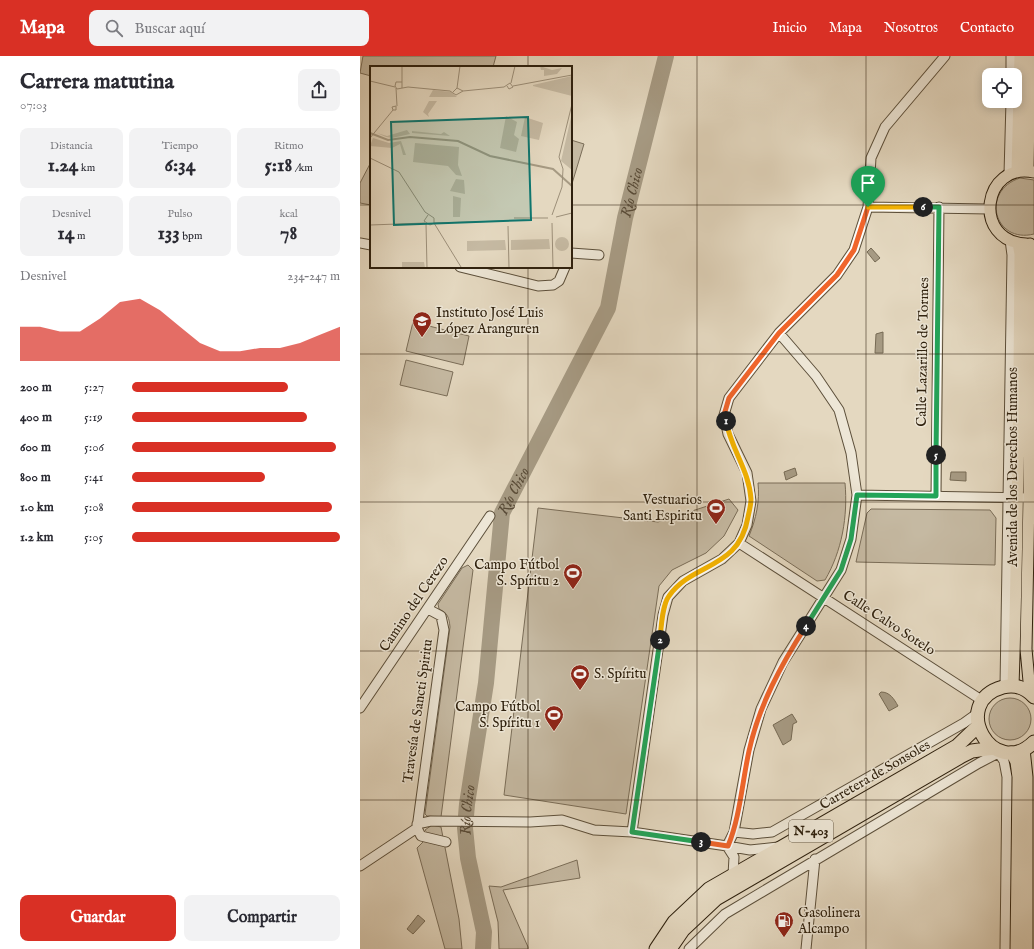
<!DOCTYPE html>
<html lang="es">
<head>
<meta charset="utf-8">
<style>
	:root { --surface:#fff; --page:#f2f2f3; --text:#2b2b33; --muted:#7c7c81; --accent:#d93025 }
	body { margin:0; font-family:"IM FELL English",serif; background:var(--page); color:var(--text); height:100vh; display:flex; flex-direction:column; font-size:15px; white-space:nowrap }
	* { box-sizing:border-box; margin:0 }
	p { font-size:13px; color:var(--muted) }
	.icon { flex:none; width:22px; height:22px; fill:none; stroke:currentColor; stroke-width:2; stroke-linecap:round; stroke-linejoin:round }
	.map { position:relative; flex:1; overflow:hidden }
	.drawer { display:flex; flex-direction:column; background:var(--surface); width:360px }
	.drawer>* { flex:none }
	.buttons { position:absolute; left:622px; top:12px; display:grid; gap:8px }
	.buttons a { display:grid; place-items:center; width:40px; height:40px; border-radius:8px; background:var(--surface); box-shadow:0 2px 10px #0003; font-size:20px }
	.pin { position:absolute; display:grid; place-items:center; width:34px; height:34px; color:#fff; margin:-41px -17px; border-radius:50% 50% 50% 0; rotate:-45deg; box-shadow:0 0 4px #0007 }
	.pin .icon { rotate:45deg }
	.km { position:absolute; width:20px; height:20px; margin:-10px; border-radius:50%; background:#222; color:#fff; font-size:11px; line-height:20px; text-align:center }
	.round { display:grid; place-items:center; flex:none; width:42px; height:42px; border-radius:8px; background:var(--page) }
	.head { display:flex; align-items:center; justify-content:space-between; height:68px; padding:0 20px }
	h1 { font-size:22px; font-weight:700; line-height:30px }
	.stats { display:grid; grid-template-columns:repeat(3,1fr); gap:6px; height:68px; padding:4px 20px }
	.stats div { display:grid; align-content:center; border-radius:8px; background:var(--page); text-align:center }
	.stats b { font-size:20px; font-weight:700 }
	.stats small { font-size:11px; font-weight:400 }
	.stats p { font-size:11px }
	.chart { height:112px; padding:8px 20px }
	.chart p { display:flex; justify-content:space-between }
	.chart svg { width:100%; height:72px; margin-top:4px; fill:var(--accent); opacity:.7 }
	.action { display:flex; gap:8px; margin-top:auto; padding:8px 20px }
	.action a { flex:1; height:46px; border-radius:8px; background:var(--accent); color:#fff; font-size:16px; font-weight:700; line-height:46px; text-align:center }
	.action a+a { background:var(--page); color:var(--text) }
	ul { padding:0 20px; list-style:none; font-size:13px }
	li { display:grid; grid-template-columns:64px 48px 1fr; align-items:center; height:30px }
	li i { height:10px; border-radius:5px; background:var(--accent) }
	header { display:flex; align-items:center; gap:24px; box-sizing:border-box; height:56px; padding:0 20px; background:var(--accent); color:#fff }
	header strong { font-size:19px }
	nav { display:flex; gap:22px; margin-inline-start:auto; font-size:14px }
	.search { width:280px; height:36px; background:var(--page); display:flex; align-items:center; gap:10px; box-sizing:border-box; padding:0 14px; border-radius:8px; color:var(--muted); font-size:15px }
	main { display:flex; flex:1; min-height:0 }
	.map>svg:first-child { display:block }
</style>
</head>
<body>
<header>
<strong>Mapa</strong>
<div class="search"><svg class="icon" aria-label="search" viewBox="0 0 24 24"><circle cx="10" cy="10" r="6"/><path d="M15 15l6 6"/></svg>Buscar aquí</div>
<nav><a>Inicio</a><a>Mapa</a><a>Nosotros</a><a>Contacto</a></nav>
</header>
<main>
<section class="drawer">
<div class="head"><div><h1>Carrera matutina</h1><p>07:03</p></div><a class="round"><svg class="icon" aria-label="share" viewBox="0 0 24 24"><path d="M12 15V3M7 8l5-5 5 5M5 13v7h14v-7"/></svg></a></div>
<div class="stats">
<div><p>Distancia</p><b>1.24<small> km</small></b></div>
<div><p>Tiempo</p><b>6:34</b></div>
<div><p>Ritmo</p><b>5:18<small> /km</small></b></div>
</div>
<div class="stats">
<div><p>Desnivel</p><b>14<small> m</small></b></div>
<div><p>Pulso</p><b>133<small> bpm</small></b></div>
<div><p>kcal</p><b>78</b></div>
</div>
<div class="chart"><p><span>Desnivel</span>234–247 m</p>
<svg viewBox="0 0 160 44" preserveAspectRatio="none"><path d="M0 44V23L10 23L20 26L30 26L40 18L50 8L60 6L70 13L80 23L90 33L100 38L110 38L120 36L130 36L140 33L150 28L160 23V44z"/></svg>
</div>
<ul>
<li><b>200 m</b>5:27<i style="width:75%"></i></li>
<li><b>400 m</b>5:19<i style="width:84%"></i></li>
<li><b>600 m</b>5:06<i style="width:98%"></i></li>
<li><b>800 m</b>5:41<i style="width:64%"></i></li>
<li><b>1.0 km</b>5:08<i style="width:96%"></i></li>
<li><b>1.2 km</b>5:05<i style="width:100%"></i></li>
</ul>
<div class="action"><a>Guardar</a><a>Compartir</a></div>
</section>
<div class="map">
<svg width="674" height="893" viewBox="0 0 674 893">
	<rect width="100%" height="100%" fill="#e4d8c0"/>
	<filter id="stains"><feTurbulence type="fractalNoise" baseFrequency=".005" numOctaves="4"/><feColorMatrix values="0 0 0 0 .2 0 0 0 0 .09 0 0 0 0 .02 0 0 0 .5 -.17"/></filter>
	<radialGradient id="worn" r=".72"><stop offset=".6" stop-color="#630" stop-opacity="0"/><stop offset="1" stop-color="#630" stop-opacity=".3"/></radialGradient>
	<!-- green -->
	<path fill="#c5b9a2" stroke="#7a6d58" d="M3 0H136L133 11H11V20L0 17Z
		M211 84 224 88 211 131Z
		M11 106V149L0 147V127Z
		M660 122 674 124V178C634 188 620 135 660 122Z
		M53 266 109 280 103 309 46 295Z
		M46 304 93 316 87 340 40 329Z
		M398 427H485C488 460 482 495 465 524L457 525 389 480C396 463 400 445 398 427Z
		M369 443 378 454 364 480 346 497 312 514 299 530 266 758 144 739 178 452 298 466Z
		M511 453 630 454 636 462 635 509 496 506 507 457Z
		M108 509 113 514 81 761 67 760 65 758 90 571C89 562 88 557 79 553L78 548 102 512Z
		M629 663a21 21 0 1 1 42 0a21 21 0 1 1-42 0Z
		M72 769 81 771 99 863 102 893H85L57 792 69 780 65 774Z
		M217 804 220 822 143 834 168 891V893H139L138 866 129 830 141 831Z"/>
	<!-- water -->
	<path fill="#a69a83" stroke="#766a54" d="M511 192 520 202 515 206 507 196Z
		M523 276V297H515L516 278Z
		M435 412 437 419 426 424 424 416Z
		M591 416H606V425L590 424Z
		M521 636C530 636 534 643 538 650L529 655 519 638Z
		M432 658 437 666 433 668 431 684 423 689 413 669Z
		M58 859 65 865 53 878 47 873Z"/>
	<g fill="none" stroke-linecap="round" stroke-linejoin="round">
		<!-- river -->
		<path stroke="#a69a83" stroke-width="16" id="s1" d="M123 893 124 876 108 802 105 772 107 748 126 627 142 457 248 252 265 162 306 0"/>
		<!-- minor casing -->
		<g stroke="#5c4f3a" stroke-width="11">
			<path id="minor" d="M651 19V0
				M649 118 651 45
				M508 151 629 153
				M0 187 11 189
				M211 197 239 199
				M100 211 178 230 193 229 199 225 205 211
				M497 439 674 442
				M576 440 579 151
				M379 487 623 645
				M645 630 652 199 650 184
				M0 652 130 460
				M636 693 644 705 647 721 645 893
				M57 768 71 765 170 766 202 764 234 774 272 776 367 790 374 776 389 694 401 653 423 606 481 514 491 483 497 439 491 397 479 354 456 320 419 277
				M57 772 61 780 86 786
				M272 776 303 559 308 541 323 525 362 503 379 487 387 469 391 445 387 417 368 378 364 359 369 342 419 277 477 219 494 194 508 151 511 102 525 71 585 0
				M374 776 393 778 412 776 604 667 618 657
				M367 790 390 794 418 791
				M367 790 374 801 373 819
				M0 810 57 772 84 574 81 560 68 553
				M329 893 365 858 619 707 642 695
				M446 893 455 803"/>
		</g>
		<!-- major casing -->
		<g stroke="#2f210e" stroke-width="13">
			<path id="major" d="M668 114 670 0
				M657 115 660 0
				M666 188C611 185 623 105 674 116
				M653 630C658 486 659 342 660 198L658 187
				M670 636 666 593 669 441V198L670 188
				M664 693 667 721V893
				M651 696 656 706 658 721 656 893"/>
		</g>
		<!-- highway casing -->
		<g stroke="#2f210e" stroke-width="15">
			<path id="highway" d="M674 641C666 632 655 628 643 631 588 646 633 726 674 686
				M296 893 314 866 349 833 597 690 618 670
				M310 893 323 874 356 843 602 700 612 695 634 692"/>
		</g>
		<!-- minor -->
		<use href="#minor" stroke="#ede6d6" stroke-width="9"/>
		<!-- major -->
		<use href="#major" stroke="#e4d8c0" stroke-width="11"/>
		<!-- highway -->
		<use href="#highway" stroke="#e4d8c0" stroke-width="13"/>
	</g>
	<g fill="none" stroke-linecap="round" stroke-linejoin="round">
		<!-- split-1 casing -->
		<g stroke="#fff" stroke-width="8">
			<path id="split-1" d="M366 365 364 359 369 342 419 277 477 219 494 194 508 151"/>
		</g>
		<!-- split-2 casing -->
		<g stroke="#fff" stroke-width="8">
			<path id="split-2" d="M300 584C301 573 302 549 309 540 333 506 379 514 388 461 389 456 391 449 391 443 389 414 371 393 366 365"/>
		</g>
		<!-- split-3 casing -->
		<g stroke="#fff" stroke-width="8">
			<path id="split-3" d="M300 584 272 776 341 786"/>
		</g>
		<!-- split-4 casing -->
		<g stroke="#fff" stroke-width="8">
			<path id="split-4" d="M341 786 368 790C380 761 382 727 389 695 399 649 421 609 446 570"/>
		</g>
		<!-- split-5 casing -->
		<g stroke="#fff" stroke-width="8">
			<path id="split-5" d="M446 570 481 514 491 483 497 439 576 440V399"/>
		</g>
		<!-- split-6 casing -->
		<g stroke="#fff" stroke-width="8">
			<path id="split-6" d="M563 151H579L576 399"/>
		</g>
		<!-- split-7 casing -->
		<g stroke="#fff" stroke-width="8">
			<path id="split-7" d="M508 151H563"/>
		</g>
		<!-- split-1 -->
		<use href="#split-1" stroke="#f0652b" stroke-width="5"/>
		<!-- split-2 -->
		<use href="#split-2" stroke="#f5b400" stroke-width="5"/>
		<!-- split-3 -->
		<use href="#split-3" stroke="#22a559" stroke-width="5"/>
		<!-- split-4 -->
		<use href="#split-4" stroke="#f0652b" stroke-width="5"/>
		<!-- split-5 -->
		<use href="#split-5" stroke="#22a559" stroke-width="5"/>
		<!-- split-6 -->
		<use href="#split-6" stroke="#22a559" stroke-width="5"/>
		<!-- split-7 -->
		<use href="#split-7" stroke="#f5b400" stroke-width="5"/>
	</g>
	<!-- grid -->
	<path fill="none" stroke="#2f210e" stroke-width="1" stroke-opacity="0.55" d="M168 0V11M337 0V893M506 0V893M0 149H11M211 149H674M168 211V893M0 298H674M0 446H674M0 595H674M0 744H674"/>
	<!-- icons -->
	<defs>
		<g id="school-pin" transform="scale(1)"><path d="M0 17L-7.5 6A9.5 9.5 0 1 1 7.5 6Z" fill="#8f2418" stroke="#ede6d6"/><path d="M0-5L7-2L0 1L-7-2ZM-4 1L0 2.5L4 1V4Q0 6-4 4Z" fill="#fff"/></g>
		<g id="stadium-pin" transform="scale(1)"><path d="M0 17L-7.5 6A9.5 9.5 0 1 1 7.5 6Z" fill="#8f2418" stroke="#ede6d6"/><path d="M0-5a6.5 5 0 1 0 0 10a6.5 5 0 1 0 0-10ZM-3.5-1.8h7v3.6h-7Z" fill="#fff"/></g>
		<g id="fuel-pin" transform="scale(1)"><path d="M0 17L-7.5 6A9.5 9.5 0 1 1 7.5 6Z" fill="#8f2418" stroke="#ede6d6"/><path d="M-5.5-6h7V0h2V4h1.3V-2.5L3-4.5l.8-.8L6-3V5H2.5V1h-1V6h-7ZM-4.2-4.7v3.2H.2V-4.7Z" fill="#fff"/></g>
	</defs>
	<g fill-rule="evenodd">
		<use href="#school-pin" x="62" y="265"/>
		<use href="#stadium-pin" x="356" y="452"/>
		<use href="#stadium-pin" x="213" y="517"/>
		<use href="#stadium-pin" x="220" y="618"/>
		<use href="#stadium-pin" x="194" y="659"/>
		<use href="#fuel-pin" x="424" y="865"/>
	</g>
	<g text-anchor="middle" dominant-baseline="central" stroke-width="3" stroke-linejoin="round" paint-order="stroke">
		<!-- shield labels -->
		<rect fill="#ede6d6" stroke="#685c4a" stroke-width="1" x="429" y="764" width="44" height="22" rx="3"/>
		<g font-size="13" font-weight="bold" fill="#2f210e">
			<text x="451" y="775">N-403</text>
		</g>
		<!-- poi labels -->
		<g font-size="14" fill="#2f210e" stroke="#ede6d6" text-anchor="start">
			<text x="76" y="257">Instituto José Luis<tspan x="76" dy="16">López Aranguren</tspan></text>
			<text x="342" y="444" text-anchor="end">Vestuarios<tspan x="342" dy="16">Santi Espiritu</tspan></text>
			<text x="199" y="509" text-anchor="end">Campo Fútbol<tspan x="199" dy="16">S. Spíritu 2</tspan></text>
			<text x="234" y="618">S. Spíritu</text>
			<text x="180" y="651" text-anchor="end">Campo Fútbol<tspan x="180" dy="16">S. Spíritu 1</tspan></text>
			<text x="438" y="857">Gasolinera<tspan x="438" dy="16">Alcampo</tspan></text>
		</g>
		<!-- street labels -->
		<g font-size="14" fill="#2f210e" stroke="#ede6d6">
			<text transform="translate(563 296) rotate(-89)">Calle Lazarillo de Tormes</text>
			<text transform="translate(653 411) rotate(-90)">Avenida de los Derechos Humanos</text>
			<text transform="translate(54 548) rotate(-56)">Camino del Cerezo</text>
			<text transform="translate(529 567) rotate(33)">Calle Calvo Sotelo</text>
			<text transform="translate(58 655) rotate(-82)">Travesía de Sancti Spiritu</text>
			<text transform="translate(515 719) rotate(-30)">Carretera de Sonsoles</text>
		</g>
		<!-- water labels -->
		<g font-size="15" font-style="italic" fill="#594b37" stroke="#ede6d6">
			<text stroke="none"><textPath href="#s1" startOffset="789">Río Chico</textPath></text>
			<text stroke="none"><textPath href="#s1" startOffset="465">Río Chico</textPath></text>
			<text stroke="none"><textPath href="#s1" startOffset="141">Río Chico</textPath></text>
		</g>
	</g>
	<!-- overview -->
	<g transform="translate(10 10)">
		<rect width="202" height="202" fill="#e4d8c0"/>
		<path d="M170 0 182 4 192 2 187 8 174 10V4H171ZM202 10V30L163 20V19ZM63 24 81 26 87 31H59ZM59 35H67L58 48 59 51 53 46ZM202 47V104L191 95ZM136 50 147 56 144 69 149 73 146 86 130 82ZM155 51 173 57 169 74 151 70ZM37 64 40 68 22 72 16 71 7 67 17 70ZM42 65 71 68 74 66 80 70 42 67ZM3 72 19 77 31 75 36 89H33L30 78 22 82 0 80ZM45 77 89 81 88 99 92 110 86 109 78 100 43 96ZM86 113 94 114 95 128 80 125ZM83 130 91 132 90 151H83ZM185 178a7 7 0 1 1 14 0a7 7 0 1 1-14 0ZM179 173 180 183 141 184V174ZM135 174 136 184 97 185V175ZM32 196H54L55 202H32Z" fill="#c5b9a2"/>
		<path fill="none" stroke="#a69a83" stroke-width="2" d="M0 67 18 74 40 71 88 75 120 90 183 103 202 120"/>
		<path fill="none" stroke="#9c8f79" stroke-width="1" d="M32 0V16M0 15 25 21M141 17 145 0M143 20 202 9M26 22 27 40M32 22V16H26L25 20 27 23 38 21 80 25 86 29 93 25 134 21 140 17 143 21 139 23 137 20M87 22 90 0M83 26 87 22 93 25M0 72 23 44 22 41 26 40V44H23M0 92 29 106 55 146 64 152V157L60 159 54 155 58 149M182 149 192 121 193 103 189 91 202 38M186 151 202 147M144 152H178M64 157 133 155M64 157 91 201M182 157 183 202M56 158 57 202M0 159 55 157M138 160 139 202"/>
		<path fill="#0f766e" fill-opacity="0.15" stroke="#0f766e" stroke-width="2" d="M158 51 161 154 24 159 21 56Z"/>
		<rect width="202" height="202" fill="none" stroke="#2f210e" stroke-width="2"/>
	</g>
	<rect width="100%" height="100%" filter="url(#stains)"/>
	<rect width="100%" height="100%" fill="url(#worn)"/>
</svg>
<div class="buttons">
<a><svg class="icon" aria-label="locate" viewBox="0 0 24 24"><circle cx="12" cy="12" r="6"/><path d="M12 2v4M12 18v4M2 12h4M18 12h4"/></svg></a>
</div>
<div class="pin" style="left:508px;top:151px;background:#1e9e55"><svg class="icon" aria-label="arrive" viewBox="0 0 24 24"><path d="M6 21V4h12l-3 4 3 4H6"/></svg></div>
<b class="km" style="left:366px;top:365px">1</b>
<b class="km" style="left:300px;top:584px">2</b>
<b class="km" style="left:341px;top:786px">3</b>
<b class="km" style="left:446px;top:570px">4</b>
<b class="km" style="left:576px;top:399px">5</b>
<b class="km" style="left:563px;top:151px">6</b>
</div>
</main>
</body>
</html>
